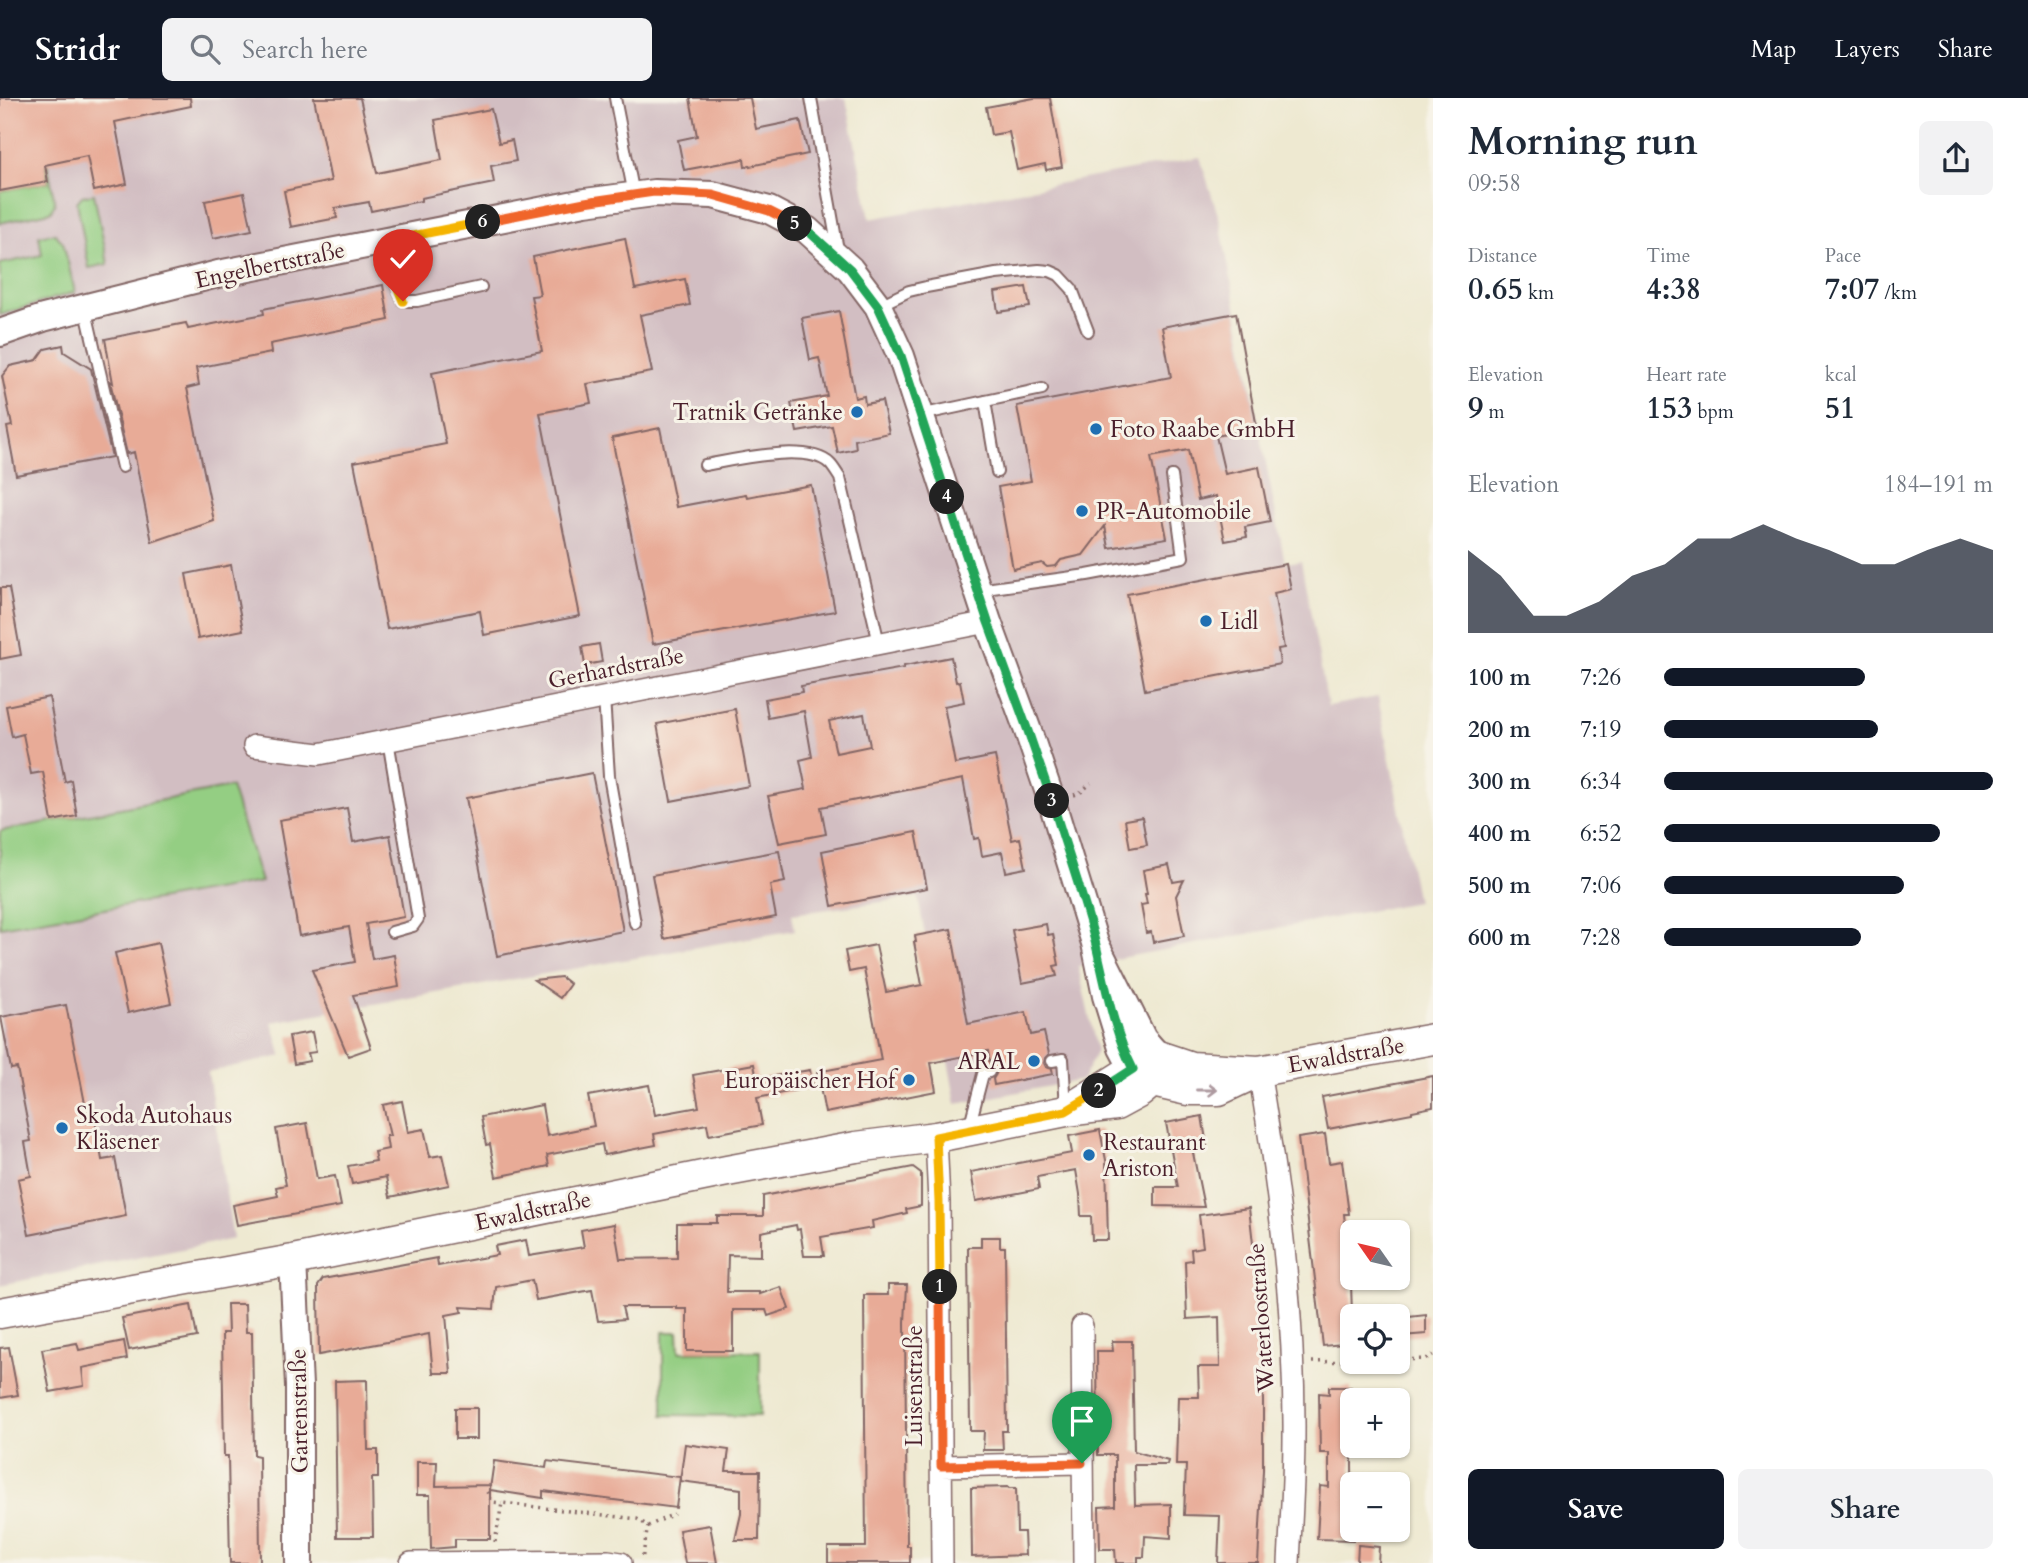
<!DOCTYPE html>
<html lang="en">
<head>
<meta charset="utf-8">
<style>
	:root { --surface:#fff; --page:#f2f2f3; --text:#1f2937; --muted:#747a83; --accent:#111827 }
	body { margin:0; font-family:Cardo,serif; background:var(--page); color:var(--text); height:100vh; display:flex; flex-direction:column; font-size:26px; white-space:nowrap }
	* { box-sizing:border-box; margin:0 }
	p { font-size:23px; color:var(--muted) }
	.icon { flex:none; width:38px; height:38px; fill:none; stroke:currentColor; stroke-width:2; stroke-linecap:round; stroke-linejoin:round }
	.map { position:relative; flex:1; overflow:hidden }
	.side { display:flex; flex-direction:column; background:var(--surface); width:595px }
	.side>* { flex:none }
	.needle { width:46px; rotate:304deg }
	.buttons { position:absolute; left:1340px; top:1122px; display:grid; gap:14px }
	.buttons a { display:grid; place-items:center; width:70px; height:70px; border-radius:10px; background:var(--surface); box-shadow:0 2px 5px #0004; font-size:35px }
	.pin { position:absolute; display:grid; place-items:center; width:60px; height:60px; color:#fff; margin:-72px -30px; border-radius:50% 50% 50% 0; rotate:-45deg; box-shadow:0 0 7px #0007 }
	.pin .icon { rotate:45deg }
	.km { position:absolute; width:35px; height:35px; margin:-18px; border-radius:50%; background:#222; color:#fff; font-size:19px; line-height:35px; text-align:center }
	.round { display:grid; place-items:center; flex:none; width:74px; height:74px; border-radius:10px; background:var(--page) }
	.summary { display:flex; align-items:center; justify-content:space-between; height:119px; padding:0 35px }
	h1 { font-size:38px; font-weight:700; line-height:52px }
	.stats { display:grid; grid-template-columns:repeat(3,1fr); gap:10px; height:119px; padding:7px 35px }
	.stats div { display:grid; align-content:center }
	.stats b { font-size:30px; font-weight:700 }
	.stats small { font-size:19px; font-weight:400 }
	.stats p { font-size:19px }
	.chart { height:196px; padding:14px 35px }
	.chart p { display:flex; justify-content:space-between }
	.chart svg { width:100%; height:126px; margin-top:7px; fill:var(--accent); opacity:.7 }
	.button { display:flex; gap:14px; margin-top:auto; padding:14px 35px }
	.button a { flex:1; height:80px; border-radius:10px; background:var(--accent); color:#fff; font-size:28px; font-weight:700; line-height:80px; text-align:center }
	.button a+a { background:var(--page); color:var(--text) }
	ul { padding:0 35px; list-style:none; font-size:23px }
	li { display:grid; grid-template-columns:112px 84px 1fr; align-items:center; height:52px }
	li i { height:18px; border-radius:9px; background:var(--accent) }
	header { display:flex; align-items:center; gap:42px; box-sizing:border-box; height:98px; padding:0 35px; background:var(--accent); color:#fff }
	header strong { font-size:33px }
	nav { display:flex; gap:38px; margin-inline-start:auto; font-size:24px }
	.search { width:490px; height:63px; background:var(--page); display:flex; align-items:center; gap:18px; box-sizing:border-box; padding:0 24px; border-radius:10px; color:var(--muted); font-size:26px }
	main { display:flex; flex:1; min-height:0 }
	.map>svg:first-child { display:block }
</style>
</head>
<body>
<header>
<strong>Stridr</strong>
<div class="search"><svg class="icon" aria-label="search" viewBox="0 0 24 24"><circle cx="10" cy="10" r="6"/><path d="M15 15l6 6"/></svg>Search here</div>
<nav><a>Map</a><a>Layers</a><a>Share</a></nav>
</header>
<main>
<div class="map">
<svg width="1433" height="1465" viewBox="0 0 1433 1465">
	<rect width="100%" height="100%" fill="#f7f3e8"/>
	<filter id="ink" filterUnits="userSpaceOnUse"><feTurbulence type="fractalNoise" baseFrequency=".0143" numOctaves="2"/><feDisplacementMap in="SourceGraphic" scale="14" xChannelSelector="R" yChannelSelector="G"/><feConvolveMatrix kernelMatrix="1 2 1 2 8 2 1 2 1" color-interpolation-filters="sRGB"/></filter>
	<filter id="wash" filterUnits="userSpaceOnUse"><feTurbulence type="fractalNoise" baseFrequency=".00686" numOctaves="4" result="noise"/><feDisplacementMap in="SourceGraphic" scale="28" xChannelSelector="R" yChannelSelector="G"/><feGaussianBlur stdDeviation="1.57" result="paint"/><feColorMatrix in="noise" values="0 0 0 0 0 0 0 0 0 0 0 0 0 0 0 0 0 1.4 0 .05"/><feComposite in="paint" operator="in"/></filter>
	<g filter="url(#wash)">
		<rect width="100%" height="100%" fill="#eee9d1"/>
		<!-- industrial -->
		<path fill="#d2bec2" d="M0 0H846L870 121 1200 59 1220 124 1285 465 1301 463 1328 608 1378 599 1417 804 1078 868 1097 953 1082 982 956 1006 918 799 792 816 795 832 272 924 282 958 208 974 233 1141 0 1187Z"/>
		<!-- green -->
		<path fill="#94ce83" stroke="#6f7657" stroke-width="2" d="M48 67 55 106 50 114 0 125V93L48 84 45 68Z
			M94 96 108 166 89 170 77 104 82 98Z
			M49 136H55L63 144 75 194 0 217V166L42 157 39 138Z
			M231 689 261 784 0 829V733Z
			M663 1234H678L679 1254 760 1253V1318L663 1317Z"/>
		<g id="blocks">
			<!-- building -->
			<path fill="#e8ab97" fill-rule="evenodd" d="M0 0H190L191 8 115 24 127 86 94 93 87 58 45 67 48 84 0 93Z
				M314 0H360L377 75 442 62 435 22 491 11 499 45 512 42 516 63 491 68 494 85 421 100V103L371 113 369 104 335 110 337 120 291 129 284 93 331 83Z
				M690 0H750L756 31 800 22 808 56 745 69 744 61 684 72 678 42 697 38Z
				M1034 0H1050L1062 69 1046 72 1045 66 1017 72 1009 34 991 37 986 9Z
				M244 95 252 132 213 140 205 103Z
				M625 140 635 191 685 181 690 207 640 217 652 274 587 286 591 305 540 315 580 518 484 537 480 513 387 531 354 364 446 346 432 275 542 253 531 198 540 197 533 159Z
				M383 187 389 222 270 246 271 255 196 270 199 287 187 290 214 423 152 444 134 354 127 356 110 283 113 285 105 241 186 225 188 231 198 229 264 216 263 211Z
				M1026 189 1030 209 998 214 995 194Z
				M839 213 855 300 864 298 865 306 882 303 889 335 855 342 856 351 838 355 832 328 797 334 791 305 827 298 819 260 810 262 802 220Z
				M1236 215 1257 330 1216 338 1225 376 1259 369 1270 424 1245 429 1247 439 1225 443 1216 398 1198 402 1188 352 1151 359 1167 440 1109 450 1105 428 1083 457 1061 462 1056 468 1047 469 1042 465 1013 471 998 389 1031 383 1017 308 1171 279 1162 229Z
				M63 247 64 254 91 271 112 359 16 377 7 329 12 328 2 278 10 268 37 262 45 251Z
				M660 330 676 409 746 396 747 399 811 387 835 513 653 546 612 340Z
				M1286 466 1291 491 1274 495 1284 550 1278 551 1280 566 1145 592 1127 496Z
				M231 467 243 532 198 541 186 476Z
				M0 490H9L21 557 0 561Z
				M599 546 602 564 585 567 582 549Z
				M951 559 956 584 960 583 964 604 944 608 955 666 995 658 1012 742 1020 740 1026 770 1006 774 1002 754 982 758 979 740 974 741 963 681 821 709 826 736 779 745 768 698 806 691 800 662 812 659 804 613 768 620 765 601 802 594 801 588 904 570V568ZM864 616 870 648 836 655 829 623Z
				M49 599 65 684 71 682 77 718 52 723 43 674 31 676 23 636 12 639 6 608Z
				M735 611 749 688 671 703 657 626Z
				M592 675 623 833 497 858 466 700Z
				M347 710 353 744 390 737 404 819 366 826 372 861 394 857 399 889 353 897 371 950 348 958 312 872 355 864 349 829 299 838 279 722Z
				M1142 719 1147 747 1130 750 1125 722Z
				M916 734 927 790 832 808 822 753Z
				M779 753 785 784 770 787 776 819 664 841 652 777Z
				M1169 767 1173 784 1184 782 1176 798 1184 838 1153 844 1151 834 1146 835 1141 807 1147 806 1145 796H1147L1143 772Z
				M1046 826 1048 837 1053 836 1059 867 1054 868 1057 878 1022 885 1012 832Z
				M951 831 968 926 1026 914 1031 937 1044 934 1049 956 1045 960 1044 965 1046 969 1052 971 1053 976 994 987 993 981 996 976 997 972 990 966 988 953 931 965 936 993 825 1015 817 974 881 962 864 871 849 874 845 853 876 847 886 894 922 887 914 844H916L915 838Z
				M158 845 171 905 128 915 115 855Z
				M561 879 570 886 560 900 534 882Z
				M66 907 87 1016 94 1015 102 1062 115 1060 126 1118 29 1137 18 1081 31 1078 25 1044 31 1043 17 970 11 971 1 919Z
				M312 934 316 954 308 955 310 963 294 966 289 938Z
				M754 966 757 981 810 972 813 989 757 1000 762 1027 709 1037 707 1026 654 1036 656 1047 604 1057 602 1046 547 1057 549 1068 496 1079 490 1046 486 1047 481 1019 542 1007 547 1038 570 1033 594 1028 588 998 649 987 655 1017 699 1009 693 977Z
				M1433 978V1009L1412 1013V1015L1328 1031 1322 999Z
				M402 1003 408 1034 424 1031 430 1059 442 1057 449 1087 390 1099 386 1079 352 1086 348 1068 376 1063 374 1054 388 1051 386 1038H390L383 1007Z
				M1202 1018 1207 1048 1192 1050 1204 1109 1155 1108V1089H1178L1166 1025Z
				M307 1025 317 1081 335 1078 341 1108 237 1127 233 1107 278 1098 276 1089 286 1087 276 1031Z
				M1100 1032 1106 1062 1108 1142H1092L1091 1118H1081L1080 1096 1076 1072 1037 1079 1039 1091 976 1103 971 1074 1072 1055 1069 1038Z
				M1325 1036 1329 1065 1342 1063 1349 1116H1344L1351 1186 1353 1245 1323 1248 1298 1040Z
				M913 1069 921 1075V1108L906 1111 907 1115 872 1123 873 1130 821 1139 824 1158H804L800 1131 797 1132 796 1127 761 1134V1158L728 1157 727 1194H760V1196L781 1189 789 1211 768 1218 766 1212H733V1253H687V1211H677V1209H622L625 1221 598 1223 592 1192 536 1202 532 1182 496 1189 494 1211 461 1209 462 1214 446 1217 451 1275H433L429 1236 319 1257 318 1188 323 1181 437 1160 438 1168 497 1157 495 1148 526 1142 529 1158 584 1149 581 1132 614 1126 620 1161 677 1160V1125H717V1118H763V1098Z
				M1249 1110 1260 1208 1263 1302V1372L1258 1465H1218L1220 1418 1184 1417 1186 1367H1176L1178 1299H1199L1198 1269H1220L1219 1219 1187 1221 1185 1163 1192 1162 1191 1151 1203 1149 1199 1117Z
				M981 1139H1000V1149H1005L1007 1333H1002L1003 1352H983L984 1333H970L968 1149H981Z
				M888 1187H907L905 1224 907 1448H910V1465H828V1449H866L864 1197H888Z
				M227 1206H245L246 1234H252L254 1357 259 1358 260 1465H230L228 1358H224L222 1235H228Z
				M191 1207 197 1239 129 1252 122 1220Z
				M1426 1217V1236L1402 1238 1400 1220Z
				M124 1243 127 1261 82 1270 84 1288 50 1294 42 1251 77 1245 79 1252Z
				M1112 1243H1132L1134 1353 1168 1363 1167 1367H1134L1135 1407 1171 1406V1440L1145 1438 1144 1459H1138V1465H1116L1115 1451H1100L1099 1409 1115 1408V1357H1098L1097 1253H1113Z
				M9 1249 18 1297 0 1300V1250Z
				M367 1282 368 1352H378V1380H372L373 1439H337L335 1283Z
				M1329 1289H1351L1353 1442 1317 1441 1320 1388 1329 1389V1355H1320L1319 1295 1329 1296Z
				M455 1310H477V1341H455Z
				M685 1346 729 1352 726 1373H760L759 1442H735L741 1416V1391L680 1383Z
				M494 1363 546 1370 547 1363 680 1379 676 1410 543 1393V1400L490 1392V1441H455V1449L431 1451 430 1397H417V1364H437L436 1388 490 1387V1391Z
				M1008 1389 1009 1390H1016L1017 1434H1024L1025 1457 972 1459 971 1390Z
				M710 1427 717 1465H685L679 1432Z
				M1358 1447 1379 1449 1378 1465H1357Z"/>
		</g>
	</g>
	<g filter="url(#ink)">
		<use href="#blocks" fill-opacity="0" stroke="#836665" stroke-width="2"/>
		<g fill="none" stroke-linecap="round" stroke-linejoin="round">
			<!-- service casing -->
			<g stroke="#836665" stroke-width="14">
				<path id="service" d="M615 0 634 97
					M811 0 838 152
					M387 143 397 188 403 203H417L481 189
					M878 208 909 193 926 189 996 176 1039 172 1050 173 1059 177 1072 191 1088 233
					M85 209 122 369
					M985 303 997 374
					M920 317 1042 291
					M705 367C734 362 808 344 830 366 834 370 837 376 840 380L879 545
					M978 492 1087 477 1183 459 1172 378
					M604 599 609 678 635 825
					M388 642 418 821 413 828 392 834
					M1052 963 1063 961 1066 1010
					M969 1030 983 976 989 974"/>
			</g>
			<!-- minor casing -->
			<g stroke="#836665" stroke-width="24">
				<path id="minor" d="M254 648 319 656 988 524
					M1259 973C1279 1093 1295 1215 1294 1338 1294 1380 1291 1423 1289 1465
					M936 1039 939 1104 942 1465
					M1082 1228 1084 1465
					M941 1368 1082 1365
					M411 1465 608 1463 621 1465"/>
			</g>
			<!-- tertiary casing -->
			<g stroke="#836665" stroke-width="30">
				<path id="tertiary" d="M0 235 43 220 218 176 585 104 654 95 713 97 769 112 807 132 850 171 878 208 901 258 988 524 1028 633 1051 701 1095 845 1106 898 1122 950 1133 971 1152 984 1158 958 1143 941 1095 845
					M293 1162 299 1288V1465"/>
			</g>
			<!-- secondary casing -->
			<g stroke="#836665" stroke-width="33">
				<path id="secondary" d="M1079 1005 1133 971 1158 958 1191 969 1259 973 1433 941
					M0 1215 293 1162 727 1073 856 1049 936 1039 1066 1013 1116 1007 1140 994 1152 984 1187 992H1219L1259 973"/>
			</g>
			<!-- path -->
			<path stroke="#836665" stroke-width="3.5" stroke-dasharray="2 5" stroke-linecap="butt" d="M1074 697 1080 695 1091 685
				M1398 1262 1426 1261 1433 1257
				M1312 1264 1353 1263
				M487 1394 492 1404 502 1405
				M648 1428 674 1416
				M495 1444 502 1405 637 1421 648 1428 642 1462"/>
			<!-- service -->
			<use href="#service" stroke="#fff" stroke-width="10"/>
			<!-- minor -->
			<use href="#minor" stroke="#fff" stroke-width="21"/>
			<!-- tertiary -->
			<use href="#tertiary" stroke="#fff" stroke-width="26"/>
			<!-- secondary -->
			<use href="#secondary" stroke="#fff" stroke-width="30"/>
		</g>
		<!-- one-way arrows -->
		<defs><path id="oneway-shaft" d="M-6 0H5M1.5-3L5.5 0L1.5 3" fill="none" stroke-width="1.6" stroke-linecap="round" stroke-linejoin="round" transform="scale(1.75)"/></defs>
		<use stroke="#ae9aa0" href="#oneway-shaft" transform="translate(1207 992)"/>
	</g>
	<g fill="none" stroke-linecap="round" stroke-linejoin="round" filter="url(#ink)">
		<!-- split-1 casing -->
		<g stroke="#fff" stroke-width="14">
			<path id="split-1" d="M940 1189 941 1368 1082 1365"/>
		</g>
		<!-- split-2 casing -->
		<g stroke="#fff" stroke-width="14">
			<path id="split-2" d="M940 1189 939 1104 936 1039 1066 1013 1099 993"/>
		</g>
		<!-- split-3 casing -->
		<g stroke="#fff" stroke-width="14">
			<path id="split-3" d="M1052 703C1066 751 1084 799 1096 847 1106 889 1113 932 1133 971L1099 993"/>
		</g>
		<!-- split-4 casing -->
		<g stroke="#fff" stroke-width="14">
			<path id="split-4" d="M947 399 988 524 1028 633 1052 703"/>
		</g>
		<!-- split-5 casing -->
		<g stroke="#fff" stroke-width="14">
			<path id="split-5" d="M795 126 807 132 850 171 878 208 901 258 947 399"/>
		</g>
		<!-- split-6 casing -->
		<g stroke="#fff" stroke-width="14">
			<path id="split-6" d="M483 124 585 104 654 94 713 97 769 113 795 126"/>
		</g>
		<!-- split-7 casing -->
		<g stroke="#fff" stroke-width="14">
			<path id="split-7" d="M403 203 397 188 387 143 483 124"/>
		</g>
		<!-- split-1 -->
		<use href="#split-1" stroke="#f0652b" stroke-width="9"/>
		<!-- split-2 -->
		<use href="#split-2" stroke="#f5b400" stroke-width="9"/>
		<!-- split-3 -->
		<use href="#split-3" stroke="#22a559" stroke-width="9"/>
		<!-- split-4 -->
		<use href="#split-4" stroke="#22a559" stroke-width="9"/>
		<!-- split-5 -->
		<use href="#split-5" stroke="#22a559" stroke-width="9"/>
		<!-- split-6 -->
		<use href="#split-6" stroke="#f0652b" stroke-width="9"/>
		<!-- split-7 -->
		<use href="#split-7" stroke="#f5b400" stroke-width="9"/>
	</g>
	<!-- markers -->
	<g fill="#1f6fb2" stroke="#f7f3e8" stroke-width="2.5">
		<circle cx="857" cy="314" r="7"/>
		<circle cx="1096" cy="331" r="7"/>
		<circle cx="1082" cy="413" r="7"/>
		<circle cx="1206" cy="523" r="7"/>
		<circle cx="1034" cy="963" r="7"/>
		<circle cx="909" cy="982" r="7"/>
		<circle cx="62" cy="1030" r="7"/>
		<circle cx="1089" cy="1057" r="7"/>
	</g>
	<g text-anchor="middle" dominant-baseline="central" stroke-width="6" stroke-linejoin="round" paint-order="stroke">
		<!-- street labels -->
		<g font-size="23" fill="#4a1f2b" stroke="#f7f3e8">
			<text transform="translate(270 167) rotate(-12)">Engelbertstraße</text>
			<text transform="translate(616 570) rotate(-11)">Gerhardstraße</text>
			<text transform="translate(1346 957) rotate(-10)">Ewaldstraße</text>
			<text transform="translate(533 1113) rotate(-12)">Ewaldstraße</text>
			<text transform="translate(1261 1220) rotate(-94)">Waterloostraße</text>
			<text transform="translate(914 1288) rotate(-90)">Luisenstraße</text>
			<text transform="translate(299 1313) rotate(-91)">Gartenstraße</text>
		</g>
		<!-- poi labels -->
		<g font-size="23" fill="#4a1f2b" stroke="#f7f3e8" text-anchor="start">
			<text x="843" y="314" text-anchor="end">Tratnik Getränke</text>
			<text x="1110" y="331">Foto Raabe GmbH</text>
			<text x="1096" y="413">PR-Automobile</text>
			<text x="1220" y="523">Lidl</text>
			<text x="1020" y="963" text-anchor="end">ARAL</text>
			<text x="895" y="982" text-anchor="end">Europäischer Hof</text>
			<text x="76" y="1017">Skoda Autohaus<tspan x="76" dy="26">Kläsener</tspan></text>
			<text x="1103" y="1044">Restaurant<tspan x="1103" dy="26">Ariston</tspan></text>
		</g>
	</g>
</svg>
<div class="buttons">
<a><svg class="needle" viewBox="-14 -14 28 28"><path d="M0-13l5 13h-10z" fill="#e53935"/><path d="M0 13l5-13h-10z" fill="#747a83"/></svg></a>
<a><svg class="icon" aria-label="locate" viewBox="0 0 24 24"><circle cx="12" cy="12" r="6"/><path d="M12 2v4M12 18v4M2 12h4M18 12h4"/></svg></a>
<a>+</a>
<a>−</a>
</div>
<div class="pin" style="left:1082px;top:1365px;background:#1e9e55"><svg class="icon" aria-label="arrive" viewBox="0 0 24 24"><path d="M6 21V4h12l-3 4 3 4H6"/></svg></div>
<div class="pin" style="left:403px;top:203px;background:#d93025"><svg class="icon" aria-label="check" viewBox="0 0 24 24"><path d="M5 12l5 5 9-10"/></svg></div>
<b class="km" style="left:940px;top:1189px">1</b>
<b class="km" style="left:1099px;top:993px">2</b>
<b class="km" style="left:1052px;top:703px">3</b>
<b class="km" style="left:947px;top:399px">4</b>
<b class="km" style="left:795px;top:126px">5</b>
<b class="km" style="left:483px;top:124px">6</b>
</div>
<section class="side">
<div class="summary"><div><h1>Morning run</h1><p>09:58</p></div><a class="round"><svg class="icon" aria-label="share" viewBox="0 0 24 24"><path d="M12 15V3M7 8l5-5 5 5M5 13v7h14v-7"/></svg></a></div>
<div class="stats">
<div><p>Distance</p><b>0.65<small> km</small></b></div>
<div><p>Time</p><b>4:38</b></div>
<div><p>Pace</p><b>7:07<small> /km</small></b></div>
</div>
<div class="stats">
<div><p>Elevation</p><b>9<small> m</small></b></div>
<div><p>Heart rate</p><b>153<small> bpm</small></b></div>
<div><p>kcal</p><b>51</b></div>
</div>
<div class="chart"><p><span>Elevation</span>184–191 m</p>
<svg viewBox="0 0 160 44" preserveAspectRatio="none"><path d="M0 44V15L10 24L20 38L30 38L40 33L50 24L60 20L70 11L80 11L90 6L100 11L110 15L120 20L130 20L140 15L150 11L160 15V44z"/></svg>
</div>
<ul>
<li><b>100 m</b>7:26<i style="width:61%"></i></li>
<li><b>200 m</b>7:19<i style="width:65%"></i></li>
<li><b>300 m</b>6:34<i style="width:100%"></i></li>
<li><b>400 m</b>6:52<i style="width:84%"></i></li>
<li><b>500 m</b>7:06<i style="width:73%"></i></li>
<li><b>600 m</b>7:28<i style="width:60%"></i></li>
</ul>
<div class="button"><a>Save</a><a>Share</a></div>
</section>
</main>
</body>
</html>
